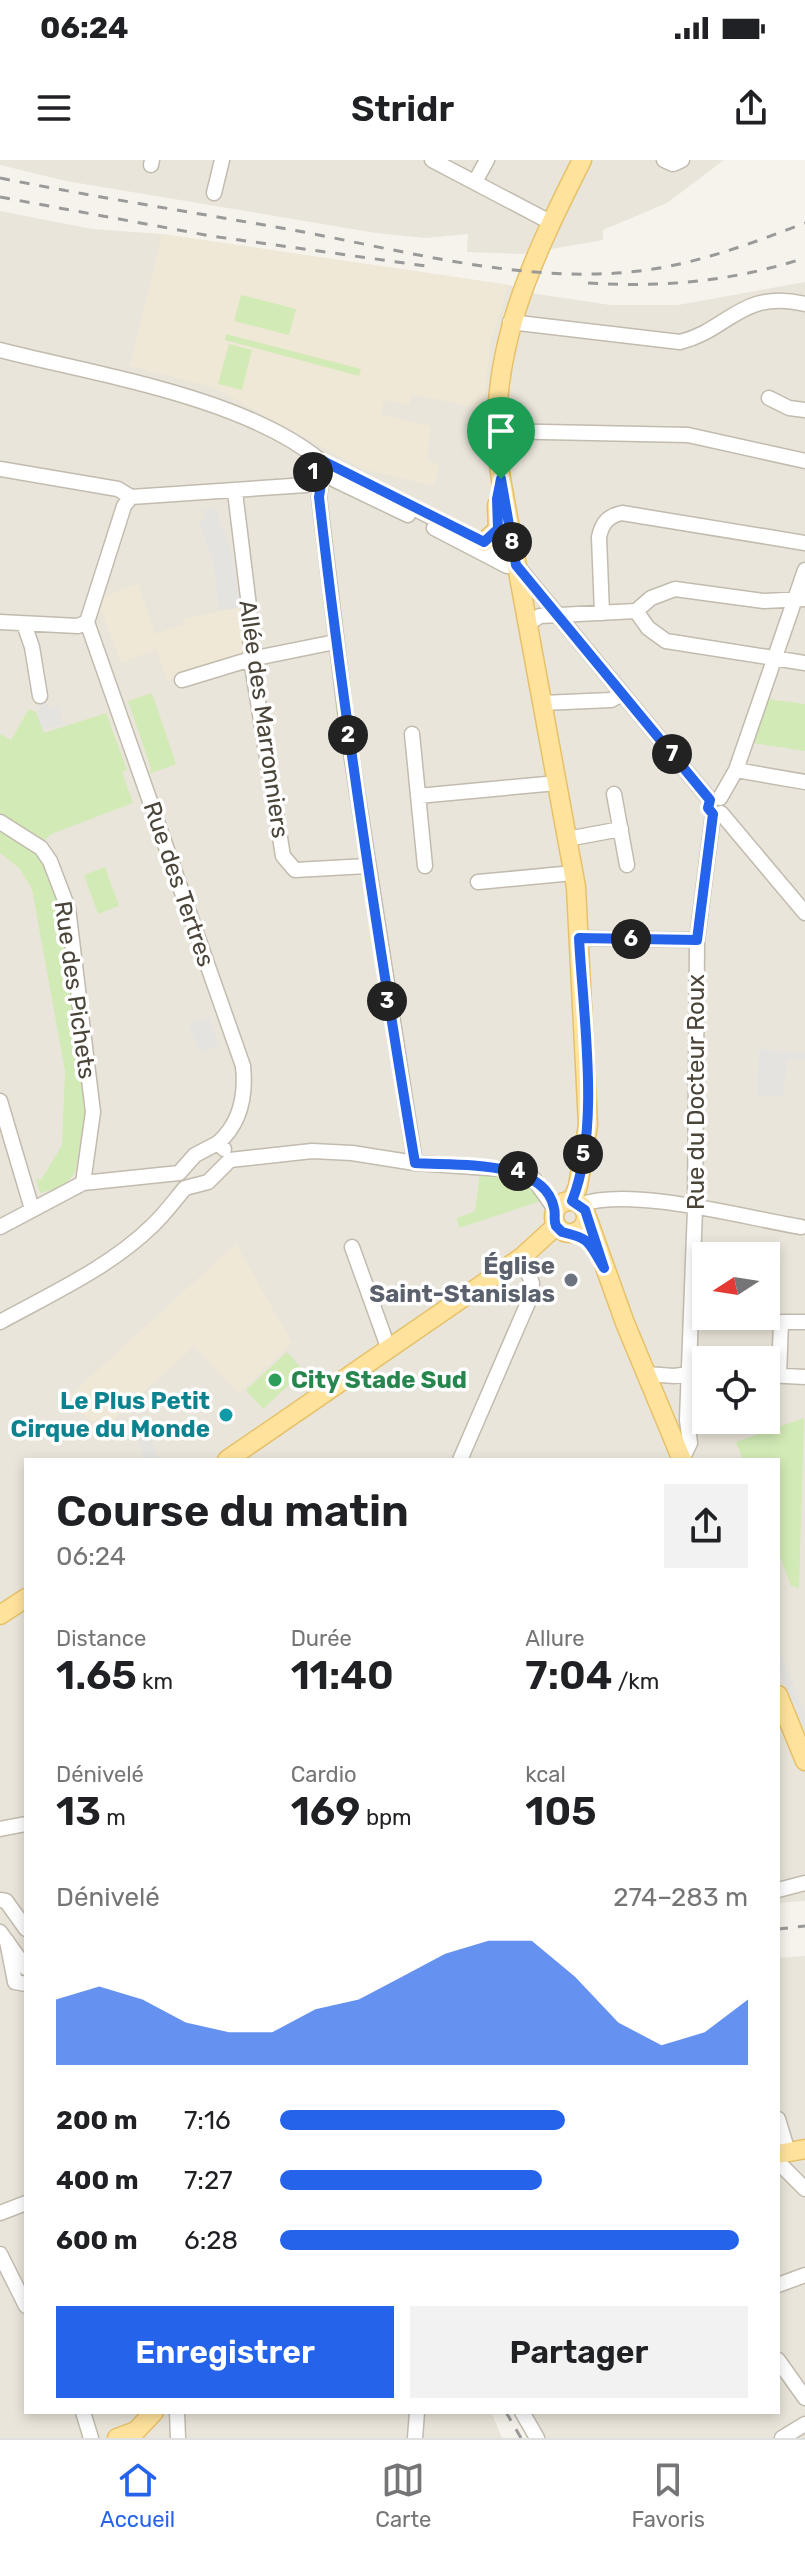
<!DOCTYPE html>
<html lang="fr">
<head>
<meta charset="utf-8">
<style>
	:root { --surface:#fff; --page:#f2f2f2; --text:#202124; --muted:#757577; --line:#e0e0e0; --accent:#2563eb }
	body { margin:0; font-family:Rubik,sans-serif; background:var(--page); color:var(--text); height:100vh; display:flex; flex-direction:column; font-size:30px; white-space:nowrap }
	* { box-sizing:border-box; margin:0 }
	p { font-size:26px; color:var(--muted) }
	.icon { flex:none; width:44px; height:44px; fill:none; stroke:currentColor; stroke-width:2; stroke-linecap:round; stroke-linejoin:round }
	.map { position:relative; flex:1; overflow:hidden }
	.drawer { position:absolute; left:24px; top:1298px; width:756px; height:956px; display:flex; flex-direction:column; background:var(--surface); border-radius:0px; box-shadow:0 4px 12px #0003 }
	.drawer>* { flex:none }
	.needle { width:52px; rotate:258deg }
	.controls { position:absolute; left:692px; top:1082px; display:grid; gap:16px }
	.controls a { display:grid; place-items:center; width:88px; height:88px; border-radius:0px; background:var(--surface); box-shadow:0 4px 12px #0003; font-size:40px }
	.pin { position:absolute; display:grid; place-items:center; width:68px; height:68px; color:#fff; margin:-82px -34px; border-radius:50% 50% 50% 0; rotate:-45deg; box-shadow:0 0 8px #0007 }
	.pin .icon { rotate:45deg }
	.km { position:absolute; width:40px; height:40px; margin:-20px; border-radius:50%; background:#222; color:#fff; font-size:22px; line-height:40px; text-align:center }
	.round { display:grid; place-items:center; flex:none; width:84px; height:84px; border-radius:0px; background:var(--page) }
	.summary { display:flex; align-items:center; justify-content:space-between; height:136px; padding:0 32px }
	h1 { font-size:44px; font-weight:600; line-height:60px }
	.stats { display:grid; grid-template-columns:repeat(3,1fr); gap:12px; height:136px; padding:8px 32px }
	.stats div { display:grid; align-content:center }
	.stats b { font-size:40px; font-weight:600 }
	.stats small { font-size:22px; font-weight:400 }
	.stats p { font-size:22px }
	.chart { height:224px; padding:16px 32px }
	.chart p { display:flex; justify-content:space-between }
	.chart svg { width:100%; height:144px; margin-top:8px; fill:var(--accent); opacity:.7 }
	.primary-button { display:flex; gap:16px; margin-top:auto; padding:16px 32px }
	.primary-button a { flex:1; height:92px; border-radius:0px; background:var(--accent); color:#fff; font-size:32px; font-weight:600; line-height:92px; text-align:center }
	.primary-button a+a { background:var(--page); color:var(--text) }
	ul { padding:0 32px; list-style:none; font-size:26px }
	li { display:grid; grid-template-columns:128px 96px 1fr; align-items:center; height:60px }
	li i { height:20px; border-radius:10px; background:var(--accent) }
	.status { display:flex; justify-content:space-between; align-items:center; height:56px; padding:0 40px; background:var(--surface); direction:ltr }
	.status svg { height:22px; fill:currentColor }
	header { display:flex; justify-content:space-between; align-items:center; height:104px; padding:0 32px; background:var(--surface); font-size:36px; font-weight:600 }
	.dock { display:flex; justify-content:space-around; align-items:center; height:112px; border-top:2px solid var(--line); background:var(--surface); font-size:22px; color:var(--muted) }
	.dock a { display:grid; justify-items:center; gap:4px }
	.dock .selected { color:var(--accent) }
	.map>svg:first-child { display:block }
</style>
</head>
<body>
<div class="status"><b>06:24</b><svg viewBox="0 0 49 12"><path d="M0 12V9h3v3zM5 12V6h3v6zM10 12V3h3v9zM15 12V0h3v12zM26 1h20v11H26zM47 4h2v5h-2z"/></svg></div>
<header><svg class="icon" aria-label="menu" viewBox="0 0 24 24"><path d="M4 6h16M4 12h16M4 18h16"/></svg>Stridr<svg class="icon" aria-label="share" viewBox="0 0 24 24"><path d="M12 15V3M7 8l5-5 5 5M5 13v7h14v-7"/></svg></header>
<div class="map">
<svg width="805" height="2278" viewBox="0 0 805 2278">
	<rect width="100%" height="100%" fill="#f6f3ec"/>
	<!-- residential -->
	<path fill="#eae5da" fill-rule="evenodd" d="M0 0H724L667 43 603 70V80L522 94 467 92 468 74 425 78 376 73 66 21 0 5Z
		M0 51 92 69 162 74 509 125 531 133 610 145H678L805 122V1741L778 1743V1300H26V2252H491L502 2278H0ZM706 1096H766V1156H706ZM706 1200H766V1260H706Z
		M805 1796V2278H529L516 2252H778V1798Z"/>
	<!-- education -->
	<path fill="#efe8d6" d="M162 74 509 125 491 180 483 249 412 234 409 245 384 240 381 255 430 266 427 301 439 304 434 326 363 309 215 228 130 206Z
		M138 424 155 474 184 464 183 459 243 447 245 492 168 521 156 489 121 503 100 447 102 437Z
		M236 1084 292 1183 239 1233 194 1186 102 1270 65 1240Z"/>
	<!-- green -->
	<path fill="#d2eab5" d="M241 135 296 149 289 175 234 161Z
		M226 174 361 209 359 216 225 180Z
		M229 184 252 190 242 230 218 224Z
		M152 533 176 604 149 614 151 608 128 541Z
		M768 539 805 544V591L753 583Z
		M29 549 36 552 44 573 106 553 127 610 122 612 133 643 51 674 43 682 0 653V574L11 580Z
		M0 667 42 695 64 750 85 955 75 1013 62 1027 40 1033 36 1018 41 1020 62 985 65 911 32 729 19 708 0 693Z
		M105 707 119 746 98 754 84 715Z
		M480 1012C506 1014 530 1013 541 1041L459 1068 457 1058 475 1051Z
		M287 1192 304 1211 263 1249 246 1230Z
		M804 1258 799 1428 791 1426 778 1391V1300H743L736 1282Z"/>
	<!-- parking -->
	<path fill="#e5e3e0" d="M215 348 233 395 240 447 219 450 213 400 199 362 205 359 202 350Z
		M45 537 49 549 58 546 64 563 43 570 37 553Z
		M209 857 219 885 199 892 189 864Z
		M759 889 805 893V900L787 899 783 937 757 935Z
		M146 1266 159 1300H145L134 1270Z
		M778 1488 805 1552V1572L778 1508Z"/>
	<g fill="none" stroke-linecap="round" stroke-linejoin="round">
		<!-- minor casing -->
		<g stroke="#c2bbae" stroke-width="17">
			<path id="minor" d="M432 0 550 62
				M664 0 673 4 682 0
				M151 5 152 0
				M475 22 487 0
				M214 33 222 0
				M510 162 680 182C729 170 741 129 805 144
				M0 190C98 215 243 237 321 301
				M769 238 789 248 805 250
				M496 271 688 275 805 301
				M0 309 118 329 131 337 306 325 315 319
				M337 310 509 396 710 640
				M335 320 408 355
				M321 324 319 337 347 567 415 1003
				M235 332 249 446 251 499 283 696 295 710 367 706
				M434 368 507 406 516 405
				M636 451 648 468 666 481 805 503
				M602 453 599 377C602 363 608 356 622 353L805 383
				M0 462 78 466 87 462 124 346 131 337
				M87 462 243 906C246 935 241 963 218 983
				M24 464 32 487 40 536
				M527 464 540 456 636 451 651 438 675 429 764 441 805 439
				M182 520 251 499 335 482
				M542 543 611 540 622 534
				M412 574 425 706
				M736 610 805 622
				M614 634 627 705
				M418 636 557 623
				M720 638 736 610 805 410
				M721 653 805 753
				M0 662 41 688 50 701 68 748 93 952 83 1023
				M567 679 621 669
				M478 722 573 713
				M579 778 697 780
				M0 941 32 1049
				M230 1000 312 991 352 993 415 1003 517 1010 533 1018 555 1049
				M179 1013 195 995 218 983 224 989
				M185 1028 208 1022 230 1000
				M580 1045C631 1026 746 1058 801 1067
				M0 1067 83 1023 179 1013
				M352 1087 389 1190
				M0 1162C51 1134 110 1107 152 1066 164 1055 174 1041 185 1028
				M647 1214 674 1216 705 1212
				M766 1215 805 1217
				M779 1215 781 1162H805
				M682 1299 690 1283 687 1260 695 1049 697 780 713 654
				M460 1300 530 1138 532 1123 522 1097
				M0 1669 26 1664
				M778 1730 805 1723
				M0 1740 6 1741 26 1769
				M0 1772 26 1808
				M7 1781 15 1822 26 1824
				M778 1959 788 1992
				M778 2002 805 2029
				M0 2053 26 2043
				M0 2094 26 2146
				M778 2125 805 2115
				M778 2200 805 2238
				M83 2252 91 2278
				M177 2252 178 2278
				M522 2252 537 2278
				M415 2278 417 2252
				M782 2278 805 2264"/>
		</g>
		<!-- major casing -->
		<g stroke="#e6c16a" stroke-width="21">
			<path id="major" d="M484 382 498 369 497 345
				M554 1057a16 16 0 1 1 32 0a16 16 0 1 1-32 0Z
				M572 1041 578 1026 588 965 576 727 501 319C482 202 531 101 582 0
				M587 1057 625 1163 682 1300
				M227 1300 522 1097 556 1066
				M0 1455 26 1438
				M778 1535 805 1601
				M778 1994 805 1989
				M117 2278 136 2271 154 2252"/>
		</g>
		<!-- minor -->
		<use href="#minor" stroke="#fff" stroke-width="14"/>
		<!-- major -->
		<use href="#major" stroke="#ffe39c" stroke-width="18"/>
		<!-- rail -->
		<path stroke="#9a9a9a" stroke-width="3" stroke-dasharray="10 10" stroke-linecap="butt" d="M0 18C95 37 191 52 287 69 399 89 516 123 630 112 692 106 747 85 805 63
			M0 37 211 76 433 107
			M588 123C664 128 733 121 805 98
			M778 1769 805 1766
			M506 2252 521 2278"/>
	</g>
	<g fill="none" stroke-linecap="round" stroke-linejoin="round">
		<!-- route casing -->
		<g stroke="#fff" stroke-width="16">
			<path id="route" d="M323 301 484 382 498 369 497 339 501 319 516 405 710 640 708 648 713 654 697 780 579 778C583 856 601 969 572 1041L585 1050 604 1108C588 1082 592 1079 562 1072L556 1066C553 1059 556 1055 554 1048 544 998 454 1006 415 1003 378 781 344 560 319 337L321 324 313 312Z"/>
		</g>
		<!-- route -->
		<use href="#route" stroke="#2563eb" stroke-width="10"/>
	</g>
	<!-- markers -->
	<circle fill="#6b7280" stroke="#fff" stroke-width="3" cx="571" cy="1120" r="8"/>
	<circle fill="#2e9e5b" stroke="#fff" stroke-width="3" cx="275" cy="1220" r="8"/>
	<circle fill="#0f9aa8" stroke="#fff" stroke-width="3" cx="226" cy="1255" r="8"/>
	<g text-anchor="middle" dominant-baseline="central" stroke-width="7" stroke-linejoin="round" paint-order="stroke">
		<!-- street labels -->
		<g font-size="24" fill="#4b4439" stroke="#fff">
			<text transform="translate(264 559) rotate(82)">Allée des Marronniers</text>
			<text transform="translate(179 724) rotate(71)">Rue des Tertres</text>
			<text transform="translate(75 830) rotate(82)">Rue des Pichets</text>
			<text transform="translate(696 932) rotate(-90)">Rue du Docteur Roux</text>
		</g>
		<!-- worship labels -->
		<g font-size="24" font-weight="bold" fill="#5b616d" stroke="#fff" text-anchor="end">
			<text x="555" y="1106">Église<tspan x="555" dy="28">Saint-Stanislas</tspan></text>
		</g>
		<!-- leisure labels -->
		<g font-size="24" font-weight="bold" fill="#27864d" stroke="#fff" text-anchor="start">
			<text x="291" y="1220">City Stade Sud</text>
		</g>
		<!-- culture labels -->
		<g font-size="24" font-weight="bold" fill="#0d838f" stroke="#fff" text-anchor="end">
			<text x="210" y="1241">Le Plus Petit<tspan x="210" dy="28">Cirque du Monde</tspan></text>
		</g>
	</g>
</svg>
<div class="controls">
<a><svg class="needle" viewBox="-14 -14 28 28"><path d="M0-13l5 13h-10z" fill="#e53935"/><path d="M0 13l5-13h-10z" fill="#757577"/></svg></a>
<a><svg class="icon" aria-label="locate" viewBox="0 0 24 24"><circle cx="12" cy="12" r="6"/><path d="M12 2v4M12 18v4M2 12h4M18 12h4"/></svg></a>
</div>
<div class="pin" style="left:501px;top:319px;background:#1e9e55"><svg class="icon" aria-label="arrive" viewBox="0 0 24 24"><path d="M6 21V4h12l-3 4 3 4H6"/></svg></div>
<b class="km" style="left:313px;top:312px">1</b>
<b class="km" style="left:348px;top:575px">2</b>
<b class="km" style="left:387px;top:841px">3</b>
<b class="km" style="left:518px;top:1011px">4</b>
<b class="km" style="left:583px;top:994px">5</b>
<b class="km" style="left:631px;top:779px">6</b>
<b class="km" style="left:672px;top:594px">7</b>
<b class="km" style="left:512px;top:382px">8</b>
<section class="drawer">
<div class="summary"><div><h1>Course du matin</h1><p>06:24</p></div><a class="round"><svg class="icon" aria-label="share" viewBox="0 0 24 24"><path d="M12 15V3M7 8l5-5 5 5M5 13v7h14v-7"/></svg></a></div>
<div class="stats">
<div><p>Distance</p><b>1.65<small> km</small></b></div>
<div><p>Durée</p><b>11:40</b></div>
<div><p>Allure</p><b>7:04<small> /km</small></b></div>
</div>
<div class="stats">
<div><p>Dénivelé</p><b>13<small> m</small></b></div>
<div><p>Cardio</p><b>169<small> bpm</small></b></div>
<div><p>kcal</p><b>105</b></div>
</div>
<div class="chart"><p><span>Dénivelé</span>274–283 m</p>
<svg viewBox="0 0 160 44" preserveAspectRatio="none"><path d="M0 44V24L10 20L20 24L30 31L40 34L50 34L60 27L70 24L80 17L90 10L100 6L110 6L120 17L130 31L140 38L150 34L160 24V44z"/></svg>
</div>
<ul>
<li><b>200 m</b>7:16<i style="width:61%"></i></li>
<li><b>400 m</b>7:27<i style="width:56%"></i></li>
<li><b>600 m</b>6:28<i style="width:98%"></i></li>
</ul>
<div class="primary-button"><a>Enregistrer</a><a>Partager</a></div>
</section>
</div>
<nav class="dock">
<a class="selected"><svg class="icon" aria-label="home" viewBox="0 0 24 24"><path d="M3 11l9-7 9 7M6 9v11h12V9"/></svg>Accueil</a>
<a><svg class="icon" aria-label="map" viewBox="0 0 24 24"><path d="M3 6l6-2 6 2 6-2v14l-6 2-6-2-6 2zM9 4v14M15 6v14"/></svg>Carte</a>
<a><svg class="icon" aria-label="saved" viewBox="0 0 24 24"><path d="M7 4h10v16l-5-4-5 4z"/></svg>Favoris</a>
</nav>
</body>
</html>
